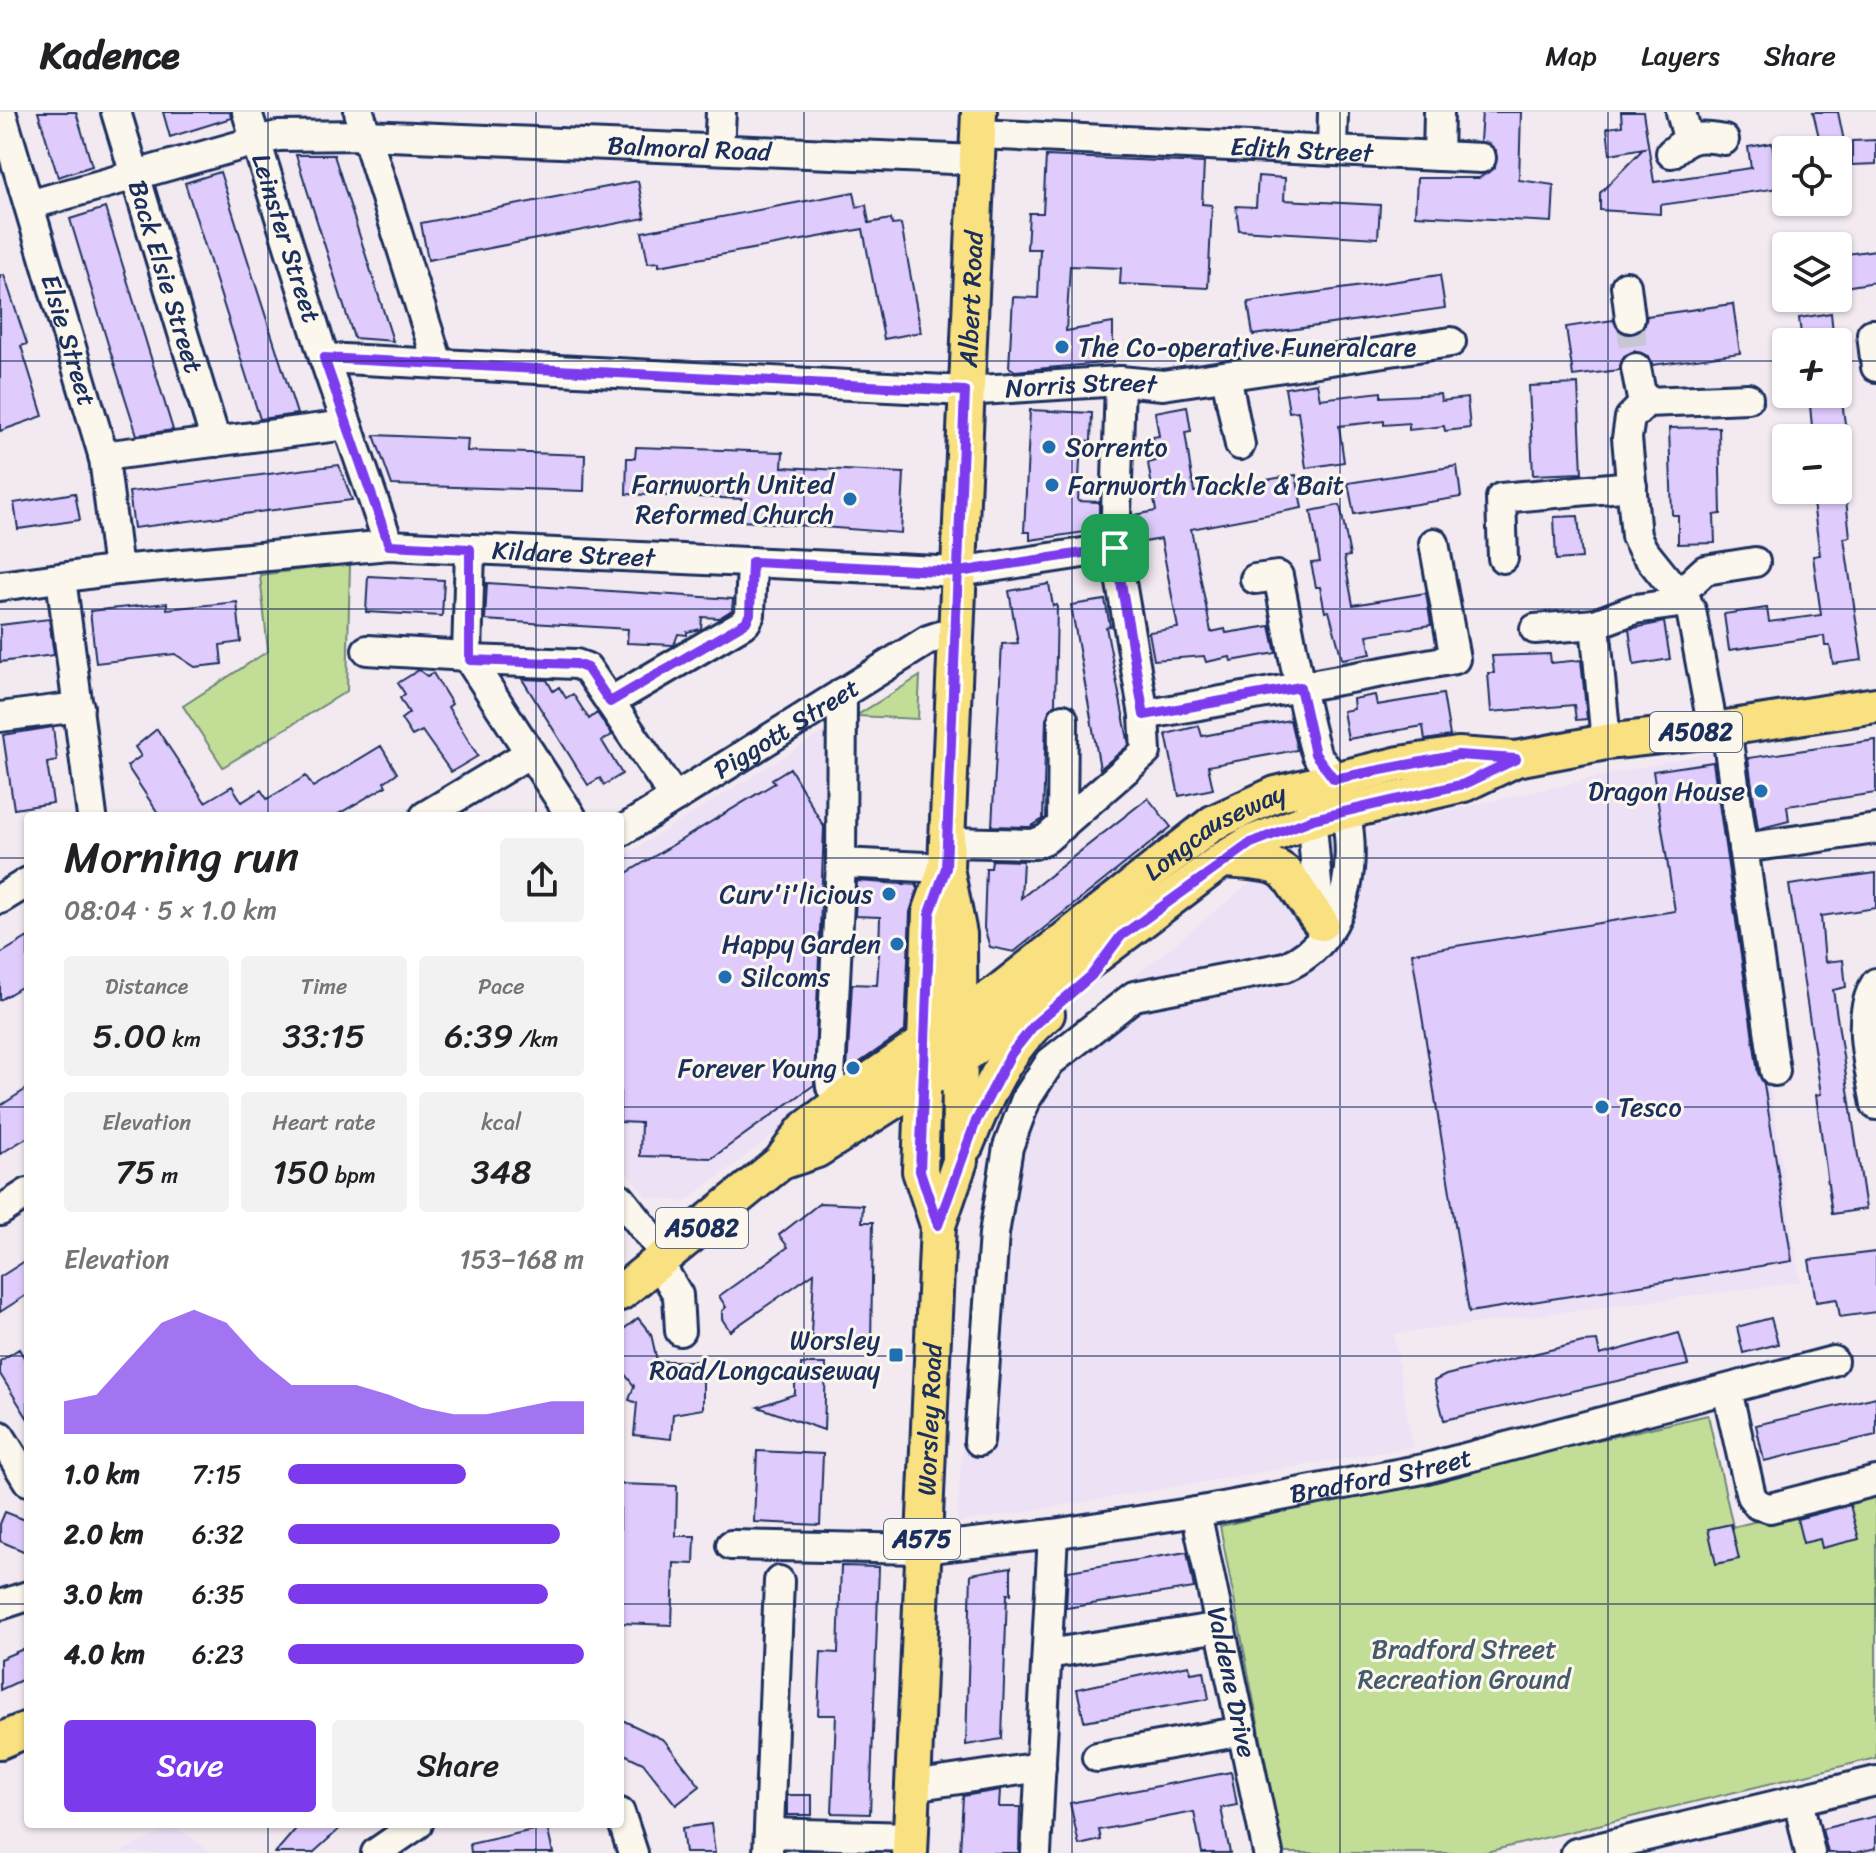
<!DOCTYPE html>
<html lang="en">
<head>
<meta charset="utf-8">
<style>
	:root { --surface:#fff; --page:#f2f2f2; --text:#202124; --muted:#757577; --line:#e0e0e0; --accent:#7c3aed }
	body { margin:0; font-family:Sriracha,sans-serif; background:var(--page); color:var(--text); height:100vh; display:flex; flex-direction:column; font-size:30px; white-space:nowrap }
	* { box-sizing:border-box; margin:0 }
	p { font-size:26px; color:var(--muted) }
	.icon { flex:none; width:44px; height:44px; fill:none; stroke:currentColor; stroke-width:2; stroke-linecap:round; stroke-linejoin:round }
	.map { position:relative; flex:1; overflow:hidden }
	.side { position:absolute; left:24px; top:700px; width:600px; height:1016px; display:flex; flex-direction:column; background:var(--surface); border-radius:8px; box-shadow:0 2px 6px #0004 }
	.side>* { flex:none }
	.tools { position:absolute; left:1772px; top:24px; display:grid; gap:16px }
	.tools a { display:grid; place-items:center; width:80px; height:80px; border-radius:8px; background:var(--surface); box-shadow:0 2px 6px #0004; font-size:40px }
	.pin { position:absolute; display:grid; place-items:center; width:68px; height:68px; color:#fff; margin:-34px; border-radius:16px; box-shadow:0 4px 12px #0006 }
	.round { display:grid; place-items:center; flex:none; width:84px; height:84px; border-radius:8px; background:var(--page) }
	.headline { display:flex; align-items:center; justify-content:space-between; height:136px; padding:0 40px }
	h1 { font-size:44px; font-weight:600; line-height:60px }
	.stats { display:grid; grid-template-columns:repeat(3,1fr); gap:12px; height:136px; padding:8px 40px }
	.stats div { display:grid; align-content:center; border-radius:8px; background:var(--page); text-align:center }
	.stats b { font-size:34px; font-weight:600 }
	.stats small { font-size:22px; font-weight:400 }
	.stats p { font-size:22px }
	.chart { height:224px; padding:16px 40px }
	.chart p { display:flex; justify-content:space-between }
	.chart svg { width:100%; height:144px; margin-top:8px; fill:var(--accent); opacity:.7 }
	.action { display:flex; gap:16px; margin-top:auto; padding:16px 40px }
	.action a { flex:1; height:92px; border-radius:8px; background:var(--accent); color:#fff; font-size:32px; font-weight:600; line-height:92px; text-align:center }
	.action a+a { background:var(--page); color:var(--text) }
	ul { padding:0 40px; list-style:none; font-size:26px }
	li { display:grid; grid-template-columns:128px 96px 1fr; align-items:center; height:60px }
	li i { height:20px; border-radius:10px; background:var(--accent) }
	header { display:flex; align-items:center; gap:48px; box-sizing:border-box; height:112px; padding:0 40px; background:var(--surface); border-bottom:2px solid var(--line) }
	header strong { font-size:38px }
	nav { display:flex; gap:44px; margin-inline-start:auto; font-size:28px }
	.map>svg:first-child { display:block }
</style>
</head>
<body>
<header>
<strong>Kadence</strong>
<nav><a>Map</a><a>Layers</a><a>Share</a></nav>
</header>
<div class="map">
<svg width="1876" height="1741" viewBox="0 0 1876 1741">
	<rect width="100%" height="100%" fill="#f3eaf1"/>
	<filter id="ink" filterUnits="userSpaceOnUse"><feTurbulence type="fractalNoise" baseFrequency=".0125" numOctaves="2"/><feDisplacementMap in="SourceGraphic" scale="16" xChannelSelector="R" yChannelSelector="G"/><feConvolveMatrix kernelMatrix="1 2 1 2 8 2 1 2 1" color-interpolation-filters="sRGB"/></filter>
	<g filter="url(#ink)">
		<!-- built -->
		<path fill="#ede1f5" d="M842 609 824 985 685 1090 647 1085 620 1052V746Z
			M1719 638 1800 1170 1394 1222 1412 1335 957 1411 969 1236 992 1042 1011 983 1038 943 1284 743 1317 728Z
			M174 1714 213 1741H119Z"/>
		<!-- green -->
		<path fill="#c2de96" stroke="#6e867a" stroke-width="2" d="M350 451 347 579 223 655 183 594 268 539 260 463Z
			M920 564 918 607 856 604Z
			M1708 1303 1733 1415 1876 1380V1646L1482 1741H1283L1220 1414Z"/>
		<!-- building -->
		<path fill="#dfccfd" stroke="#1b2f5e" stroke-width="2" d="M38 0H76L92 54 58 65Z
			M163 0H230L231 6 170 25Z
			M1482 0H1521L1519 68 1554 73 1552 110 1415 103 1417 66H1479L1495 56 1496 38 1480 29Z
			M1621 0H1643L1654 70 1751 56 1748 35 1772 31 1779 76 1660 93V102L1600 98V81L1644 36 1610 42 1607 16 1622 14Z
			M1813 0H1838L1845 34 1822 38Z
			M1876 28V52L1852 53V29Z
			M296 43H334L393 229 354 226Z
			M1046 44 1204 51 1202 92 1212 93 1208 176 1120 172 1121 156 1070 154 1066 219 1113 211V250L1015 259 1009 255 1013 185 1038 186 1040 137H1027L1029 101H1043Z
			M220 60 256 174 297 302 260 307 185 71Z
			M1258 64 1285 66 1284 88 1380 93 1378 126 1239 118 1236 94 1256 95Z
			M638 69 645 106 428 148 421 111Z
			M854 80 857 95 866 93 869 111 891 107 892 113 901 112 921 220 884 227 863 117 659 154V150L648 151 642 120Z
			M105 96 122 151 173 318 137 323 108 232 70 107Z
			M1876 138V170L1844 175 1839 143Z
			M4 163 27 232 21 234 43 304 0 319V164Z
			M1440 163 1445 196 1253 223 1248 190Z
			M1733 192 1740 241 1653 253 1648 244 1634 239 1624 244 1619 258 1573 264 1566 215 1613 208 1623 221 1633 223 1645 213 1647 204Z
			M1831 201 1834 230H1802L1799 206Z
			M1317 271 1320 287 1381 280V285L1440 282 1441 289 1467 286 1470 316 1445 319 1444 314 1409 318V311L1384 313V309L1339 314 1344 350 1306 356 1298 299 1289 300 1285 276Z
			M1578 272 1582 361 1533 363 1529 274Z
			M1809 282H1841L1847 326H1813Z
			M1187 294 1191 319 1185 320 1194 380 1296 363 1302 396 1191 417 1211 520 1225 517 1226 521 1270 514 1276 541 1231 549 1230 545 1206 550 1204 544 1154 548 1149 520 1178 516 1161 427 1139 431 1134 403 1156 399 1148 351 1156 349 1153 325 1159 324 1155 300Z
			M1030 298 1092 301 1091 329 1081 328 1078 389 1099 390V418L1030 428V420H1024Z
			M1719 315 1721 402 1714 403 1715 431 1678 432V403H1672L1669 316Z
			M374 323 468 327 467 339 585 343 584 379 392 373Z
			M636 335 783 340 782 355 904 361 901 421 742 409 743 387 626 382 627 346H635Z
			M339 353 352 388 134 416 129 380Z
			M1457 354 1461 385 1354 402 1348 371Z
			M75 381 80 408 18 417 14 391Z
			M1846 387 1850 425 1844 426 1862 548 1833 552 1830 534H1825L1824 524 1729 538 1724 502 1767 496 1769 510 1821 503 1813 444 1820 443 1813 391Z
			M1340 393 1350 444 1344 445 1353 493 1426 481 1431 513 1367 523 1371 542 1342 547 1329 499 1325 500 1320 475H1316L1311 451 1320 450 1311 399Z
			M1578 404 1582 446 1556 448 1554 405Z
			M368 464 444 468 442 504 366 500Z
			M487 471 733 487 732 498 719 506 702 505 701 517 687 520V523L678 522 674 533 627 531 628 517 485 508Z
			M1049 472 1053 494 1057 493 1055 592 1046 607 1043 707 1030 715 992 714 1002 532 1018 531 1009 479Z
			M1105 488 1110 514 1106 515 1129 633 1100 657 1071 493Z
			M237 490 241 530 220 533 222 552 195 555 175 542 96 551 90 499 167 491V497Z
			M49 507 54 543 0 550V513Z
			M1664 510 1670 547 1634 553 1629 517Z
			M1550 542 1551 551 1581 548 1587 607 1576 608 1574 593 1491 600 1488 561H1494L1492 544Z
			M419 558 427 564 433 561 452 592 448 595 478 644 451 660 422 619 412 624 401 607 409 601 400 586 405 582 398 571Z
			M522 567 547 568 553 579 559 575 566 586 573 582 589 607 597 601 612 623 602 629 622 662 604 673 600 666 588 673Z
			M1443 582 1450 624 1425 628 1423 614 1348 627 1343 599 1354 597 1353 587 1375 583 1377 593Z
			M1290 608 1297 638 1208 654 1213 677 1179 684 1166 622 1199 614 1202 624Z
			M53 615 57 649 47 651 53 691 14 697 3 623Z
			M157 617 205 690 232 674 242 690 261 678 267 687 306 664 313 675 381 634 397 661 384 670 386 674 335 704H160L127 654 141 644 135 635Z
			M1876 628V681L1787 694 1789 709 1758 717 1748 646Z
			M1713 650 1758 961 1764 972 1792 1149 1469 1200 1412 841 1675 799 1653 659Z
			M790 656 824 715 814 973 712 1046 640 1044 641 1011 620 1010V765L775 671 772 667Z
			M1148 686 1171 715 1014 840 990 835 984 816 986 756H991L992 748 1023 749 1021 786Z
			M1876 761V796L1821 804 1825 850 1843 848 1846 875 1833 878 1866 1097 1832 1102 1816 983 1821 982 1789 773Z
			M857 769 917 773V778L910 800 905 919 847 959 852 872 877 873 879 840 880 805 855 804Z
			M28 825V871L0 888V842Z
			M28 976V1025L0 1042V994Z
			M820 1091 863 1093 862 1110H873L871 1231 818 1229 811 1222 814 1161 730 1219 722 1207V1199L726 1195 719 1184 788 1135 779 1123Z
			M1876 1140V1200L1840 1205 1837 1187 1816 1190 1809 1148Z
			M28 1147V1182L0 1200V1165Z
			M638 1206 651 1222 657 1249H703V1297L673 1302 671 1327 634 1323 637 1291 629 1288 634 1274 620 1256V1220Z
			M1771 1206 1778 1232 1743 1241 1737 1215Z
			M1679 1221 1688 1253 1444 1308 1434 1269 1446 1263 1583 1230 1597 1229 1600 1243Z
			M19 1237 28 1252V1307L0 1262V1249Z
			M801 1252H826L824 1318 758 1295 795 1282V1264H801Z
			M1876 1285V1323L1764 1349 1756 1313Z
			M757 1339 823 1342 820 1413 754 1410Z
			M620 1372 677 1374 676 1424H695L694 1452 674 1451 672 1513 620 1511Z
			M1850 1393 1859 1427 1822 1436 1820 1427 1803 1431 1797 1407Z
			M5 1400 28 1409V1441L0 1429V1412Z
			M1731 1412 1739 1447 1716 1452 1708 1417Z
			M1187 1440 1194 1476 1066 1496 1068 1459Z
			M841 1454 879 1455 870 1702 832 1701 836 1603H818L821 1540 838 1541Z
			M1011 1455V1482H1007L1002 1627 966 1633 971 1462Z
			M28 1535V1565L0 1578V1547Z
			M1189 1553 1191 1561 1204 1559 1209 1587 1084 1609 1077 1577Z
			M620 1607 664 1628 700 1674 676 1693 643 1651 620 1640Z
			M1231 1660 1237 1693 1221 1696 1230 1741H1202L1194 1700 1099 1718 1101 1728 1079 1733 1070 1691Z
			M1000 1678 999 1695H1020L1019 1741H960L963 1684Z
			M787 1683H812V1703H787Z
			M1876 1704V1736L1855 1741H1828L1822 1717Z
			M300 1712H345L313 1741H275Z
			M711 1712 715 1741H685L682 1716Z
			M547 1715 553 1741H471L470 1732Z"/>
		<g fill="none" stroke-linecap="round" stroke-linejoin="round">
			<!-- minor-tunnel -->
			<path stroke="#c8c5d4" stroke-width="28" stroke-dasharray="28 14" stroke-linecap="butt" d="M1630 206 1636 256"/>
			<!-- minor casing -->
			<g stroke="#1b2f5e" stroke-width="34">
				<g id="minor">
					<path id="s1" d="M1 0 104 346 118 458"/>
					<path id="s2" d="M116 0 216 330"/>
					<path id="s3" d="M247 0 324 246 389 433"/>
					<path d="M359 0 438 251"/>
					<path d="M1681 0 1688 26"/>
					<path id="s4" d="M978 22 1481 46"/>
					<path d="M719 37 721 0"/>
					<path d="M1332 38 1333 0"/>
					<path d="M1671 41C1690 24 1699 23 1724 28"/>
					<path d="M1438 44 1439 0"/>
					<path id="s5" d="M29 93 256 29 278 24 365 23 977 48"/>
					<path d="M1626 174 1630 206"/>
					<path d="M1876 222H1872L1876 255"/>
					<path id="s6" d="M324 246 965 279 1120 269 1163 273 1451 230"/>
					<path d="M1636 256 1643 292"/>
					<path d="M1226 264 1240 333"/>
					<path d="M103 344 347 313"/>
					<path d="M470 437 467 544 571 704"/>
					<path d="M1503 446 1501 386 1632 374"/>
					<path d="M61 466 92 704"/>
					<path id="s7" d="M0 474 118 458 389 433 959 460 1115 436"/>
					<path d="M1680 481 1705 458 1755 450"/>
					<path d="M1595 512 1606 630"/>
					<path d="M1535 517 1595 512 1635 497 1687 490"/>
					<path d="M367 538 467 544"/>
					<path d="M470 548 576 552 587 556 675 686"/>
					<path d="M842 581 841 751 830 966 831 975 843 988"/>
					<path d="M610 590 746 510 750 502 752 450"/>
					<path d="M1144 603 1455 547 1434 431"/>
					<path d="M0 605 79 595"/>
					<path d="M1726 616 1775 959"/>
					<path d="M1713 618 1691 498 1643 438 1636 424 1627 326 1630 306 1646 290 1748 286"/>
					<path d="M1310 689 1321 819"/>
					<path d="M425 704 530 641"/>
					<path d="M1062 714 1063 607"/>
					<path id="s8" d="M620 720 928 528 955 519"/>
					<path d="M947 730 1034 732 1046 727 1146 640 1144 603 1115 436 1120 269"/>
					<path d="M1743 736 1876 717"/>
					<path d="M841 751 946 756"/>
					<path d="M0 787 28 770"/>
					<path d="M1876 871C1854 906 1870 955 1876 993"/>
					<path d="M620 1086 667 1145"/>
					<path d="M0 1099 28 1081"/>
					<path d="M659 1151 678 1183 680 1219"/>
					<path d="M1727 1278 1751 1384 1758 1393 1770 1396 1876 1369"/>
					<path d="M0 1324 28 1369"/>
					<path d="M979 1329 994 1122 1008 1035 1026 987 1050 950 1134 884 1285 855C1354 826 1363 731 1335 668 1330 657 1318 650 1315 638 1299 581 1290 522 1278 464L1255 467"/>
					<path id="s9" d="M1196 1400 1268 1741"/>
					<path id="s10" d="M731 1433 921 1437 1053 1422 1196 1400 1423 1357 1833 1249"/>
					<path d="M0 1493 28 1484"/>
					<path d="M1047 1542 1221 1515"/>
					<path d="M1097 1645 1243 1619"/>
					<path d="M912 1674 1041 1655"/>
					<path d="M1798 1687 1810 1741"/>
					<path d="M620 1701 633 1741"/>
					<path d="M769 1721 910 1725"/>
					<path d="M376 1741 418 1712"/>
					<path d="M768 1741 779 1469"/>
					<path d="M1036 1741 1053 1422"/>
					<path d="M1576 1741 1876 1669"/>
				</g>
			</g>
			<!-- major casing -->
			<g stroke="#1b2f5e" stroke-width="40">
				<g id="major">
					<path d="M1222 748C1300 752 1278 756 1321 811"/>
					<path d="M966 1033C985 986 1006 935 1047 902"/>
					<path d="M781 1050 817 1038 960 947 1222 748 1251 731 1313 707 1464 672 1516 647 1606 630 1713 618 1876 593"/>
					<path d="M938 1113 920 1059 930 801 946 756"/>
					<path id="s11" d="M620 1181 781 1050 804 1018 861 974 997 881 1213 711 1276 682 1400 652 1458 643 1515 647"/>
					<path d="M0 1629 28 1617"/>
					<path id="s12" d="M910 1741 938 1113 960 1049 959 822 946 756 947 730 979 0"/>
				</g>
			</g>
			<!-- minor -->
			<use href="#minor" stroke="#fbf7ec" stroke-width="28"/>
			<!-- major -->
			<use href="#major" stroke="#f9e181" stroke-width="34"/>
		</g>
	</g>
	<g fill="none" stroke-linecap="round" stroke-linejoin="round" filter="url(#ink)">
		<!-- route casing -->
		<g stroke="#fff" stroke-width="16">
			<path id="route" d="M1115 436 959 460 752 450 750 502 746 510 610 590 587 556 576 552 470 548V437L389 433 324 246 965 279 946 756 930 801 920 1059 938 1113 976 1009 1011 942 1035 912 1091 864 1121 824 1251 731 1313 707 1464 672 1516 647 1458 643 1334 667 1315 642 1300 575 1144 603 1115 436"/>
		</g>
		<!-- route -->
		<use href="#route" stroke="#7c3aed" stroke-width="10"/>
	</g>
	<!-- grid -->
	<path fill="none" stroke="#1b2f5e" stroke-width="2" stroke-opacity="0.55" d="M268 0V704M536 0V704M804 0V1741M1072 0V1741M1340 0V1741M1608 0V1741M0 249H1786M1838 249H1876M0 497H1876M0 746H28M620 746H1876M0 995H28M620 995H1876M0 1244H28M620 1244H1876M0 1492H28M620 1492H1876M268 1712V1741M536 1712V1741"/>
	<!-- markers -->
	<g fill="#1f6fb2" stroke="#fbf7ec" stroke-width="3">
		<circle cx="1062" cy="235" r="8"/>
		<circle cx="1049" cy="335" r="8"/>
		<circle cx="1052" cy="373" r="8"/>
		<circle cx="850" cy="387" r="8"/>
		<circle cx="1761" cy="679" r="8"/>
		<circle cx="889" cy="782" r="8"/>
		<circle cx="897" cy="832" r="8"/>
		<circle cx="725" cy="865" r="8"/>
		<circle cx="853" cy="956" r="8"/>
		<circle cx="1602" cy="995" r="8"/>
		<rect x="888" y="1235" width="16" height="16" rx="4"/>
	</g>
	<g text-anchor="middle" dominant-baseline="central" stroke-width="6" stroke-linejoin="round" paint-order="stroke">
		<!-- shield labels -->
		<g fill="#fbf7ec" stroke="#5e6b89" stroke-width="2">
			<rect x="1650" y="600" width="92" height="40" rx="6"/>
			<rect x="656" y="1096" width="92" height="40" rx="6"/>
			<rect x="884" y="1407" width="76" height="40" rx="6"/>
		</g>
		<g font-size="24" font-weight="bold" fill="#1b2f5e">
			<text x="1696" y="620">A5082</text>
			<text x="702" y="1116">A5082</text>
			<text x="922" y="1427">A575</text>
		</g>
		<!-- street labels -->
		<g font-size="26" fill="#1b2f5e" stroke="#fbf7ec">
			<text stroke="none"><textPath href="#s5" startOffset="670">Balmoral Road</textPath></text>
			<text stroke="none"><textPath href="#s4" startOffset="324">Edith Street</textPath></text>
			<text stroke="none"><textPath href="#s3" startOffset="132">Leinster Street</textPath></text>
			<text stroke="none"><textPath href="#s2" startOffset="172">Back Elsie Street</textPath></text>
			<text stroke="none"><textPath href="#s12" startOffset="1560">Albert Road</textPath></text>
			<text stroke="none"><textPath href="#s1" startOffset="238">Elsie Street</textPath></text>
			<text stroke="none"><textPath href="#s6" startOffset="758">Norris Street</textPath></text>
			<text stroke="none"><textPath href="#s7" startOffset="576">Kildare Street</textPath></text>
			<text stroke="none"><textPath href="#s8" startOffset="196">Piggott Street</textPath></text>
			<text stroke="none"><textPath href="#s11" startOffset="756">Longcauseway</textPath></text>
			<text stroke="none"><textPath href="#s12" startOffset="434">Worsley Road</textPath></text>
			<text stroke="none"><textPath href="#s10" startOffset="656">Bradford Street</textPath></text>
			<text stroke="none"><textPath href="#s9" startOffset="174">Valdene Drive</textPath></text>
		</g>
		<!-- poi labels -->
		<g font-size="26" fill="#1b2f5e" stroke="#fbf7ec" text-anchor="end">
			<text x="1078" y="235" text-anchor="start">The Co-operative Funeralcare</text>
			<text x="1065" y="335" text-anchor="start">Sorrento</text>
			<text x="834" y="372">Farnworth United<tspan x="834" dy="30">Reformed Church</tspan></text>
			<text x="1068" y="373" text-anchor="start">Farnworth Tackle &amp; Bait</text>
			<text x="1745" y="679">Dragon House</text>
			<text x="873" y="782">Curv'i'licious</text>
			<text x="881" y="832">Happy Garden</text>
			<text x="741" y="865" text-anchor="start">Silcoms</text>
			<text x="837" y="956">Forever Young</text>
			<text x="1618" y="995" text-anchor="start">Tesco</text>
			<text x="880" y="1228">Worsley<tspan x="880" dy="30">Road/Longcauseway</tspan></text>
		</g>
		<!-- park labels -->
		<g font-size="26" fill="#455b6c" stroke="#fbf7ec">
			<text x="1464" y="1537">Bradford Street<tspan x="1464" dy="30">Recreation Ground</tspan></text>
		</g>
	</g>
</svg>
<div class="tools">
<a><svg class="icon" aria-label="locate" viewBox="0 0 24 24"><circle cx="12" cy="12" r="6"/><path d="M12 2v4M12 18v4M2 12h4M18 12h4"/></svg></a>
<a><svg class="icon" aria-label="layers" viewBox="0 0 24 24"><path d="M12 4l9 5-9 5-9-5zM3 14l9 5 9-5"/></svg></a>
<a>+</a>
<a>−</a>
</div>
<div class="pin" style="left:1115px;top:436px;background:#1e9e55"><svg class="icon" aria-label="arrive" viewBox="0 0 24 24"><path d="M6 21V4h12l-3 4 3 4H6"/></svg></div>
<section class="side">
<div class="headline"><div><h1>Morning run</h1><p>08:04 · 5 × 1.0 km</p></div><a class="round"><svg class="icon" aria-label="share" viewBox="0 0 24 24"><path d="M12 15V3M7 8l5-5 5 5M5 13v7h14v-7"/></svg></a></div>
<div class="stats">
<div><p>Distance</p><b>5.00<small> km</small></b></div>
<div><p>Time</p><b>33:15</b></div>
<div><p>Pace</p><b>6:39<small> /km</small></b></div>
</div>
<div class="stats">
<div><p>Elevation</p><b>75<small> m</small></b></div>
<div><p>Heart rate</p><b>150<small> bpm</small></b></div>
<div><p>kcal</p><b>348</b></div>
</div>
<div class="chart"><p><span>Elevation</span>153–168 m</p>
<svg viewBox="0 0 160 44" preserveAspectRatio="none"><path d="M0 44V34L10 32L20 21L30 10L40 6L50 10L60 21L70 29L80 29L90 29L100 32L110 36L120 38L130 38L140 36L150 34L160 34V44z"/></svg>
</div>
<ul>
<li><b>1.0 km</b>7:15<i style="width:60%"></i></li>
<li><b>2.0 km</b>6:32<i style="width:92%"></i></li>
<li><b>3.0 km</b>6:35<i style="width:88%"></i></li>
<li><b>4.0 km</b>6:23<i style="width:100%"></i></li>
</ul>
<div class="action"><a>Save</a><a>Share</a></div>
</section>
</div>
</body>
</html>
